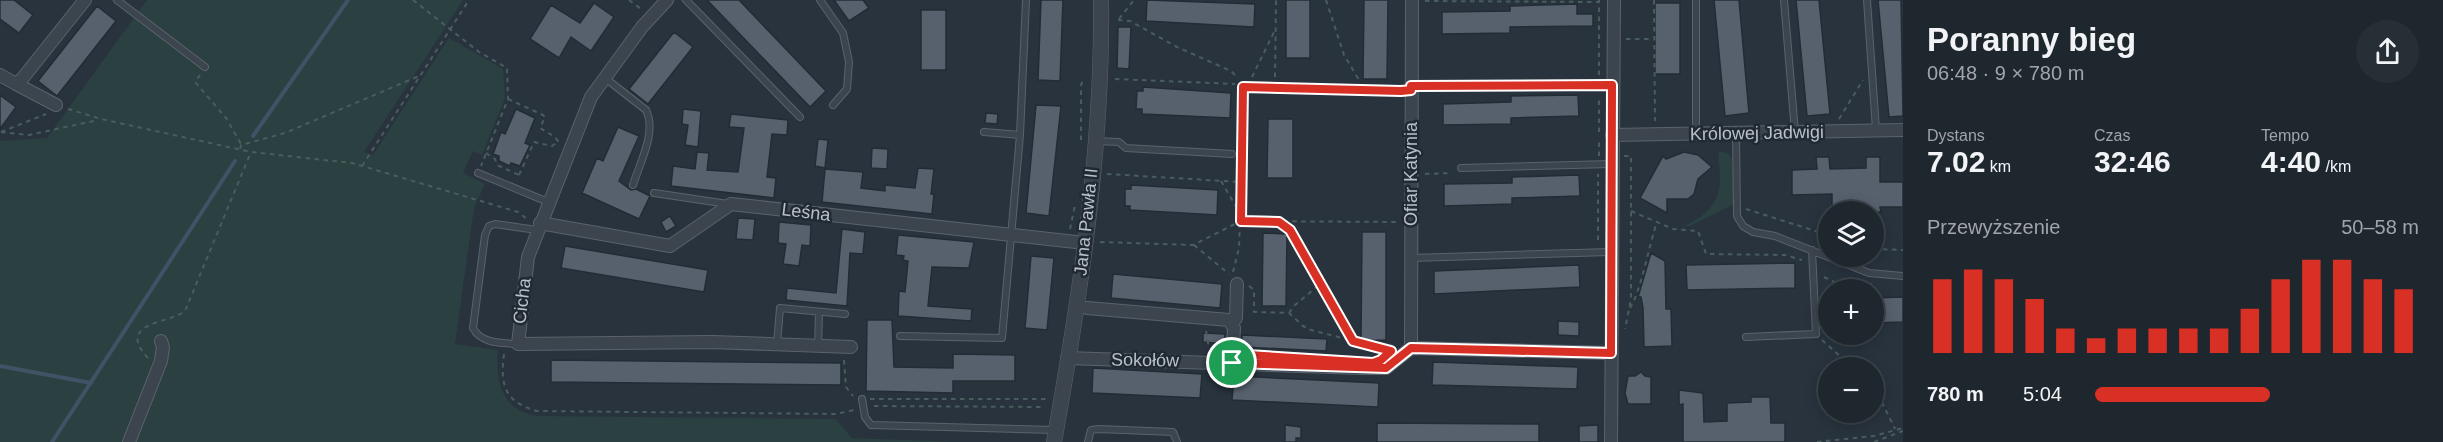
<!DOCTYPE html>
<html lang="pl">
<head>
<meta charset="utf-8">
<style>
	:root { --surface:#1e262e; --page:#262e36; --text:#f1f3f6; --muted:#a1a5aa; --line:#3c434a; --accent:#d93025 }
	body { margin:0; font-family:Arial,sans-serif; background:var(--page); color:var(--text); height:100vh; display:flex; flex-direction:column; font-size:22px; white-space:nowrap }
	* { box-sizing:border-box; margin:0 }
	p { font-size:20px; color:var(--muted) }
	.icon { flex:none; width:33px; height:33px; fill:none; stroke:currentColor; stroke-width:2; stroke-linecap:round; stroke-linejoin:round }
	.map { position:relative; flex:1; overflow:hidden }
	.drawer { display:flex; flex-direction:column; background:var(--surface); width:540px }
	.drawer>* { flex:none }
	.controls { position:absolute; left:1818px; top:201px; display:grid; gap:12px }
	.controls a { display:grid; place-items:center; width:66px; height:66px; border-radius:50%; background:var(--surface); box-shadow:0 3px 15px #0003,0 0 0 2px var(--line); font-size:30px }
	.pin { position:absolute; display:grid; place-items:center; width:51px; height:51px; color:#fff; margin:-26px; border:3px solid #fff; border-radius:50%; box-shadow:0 2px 6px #0007 }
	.round { display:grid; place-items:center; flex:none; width:63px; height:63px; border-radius:32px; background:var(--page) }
	.overview { display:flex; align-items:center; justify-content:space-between; height:102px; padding:0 24px }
	h1 { font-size:33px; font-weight:700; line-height:45px }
	.stats { display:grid; grid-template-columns:repeat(3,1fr); gap:9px; height:102px; padding:6px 24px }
	.stats div { display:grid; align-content:center }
	.stats b { font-size:30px; font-weight:700 }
	.stats small { font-size:16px; font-weight:400 }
	.stats p { font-size:16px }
	.chart { height:168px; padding:12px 24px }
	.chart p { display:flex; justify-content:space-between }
	.chart svg { width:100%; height:108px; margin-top:6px; stroke:var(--accent); stroke-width:6 }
	ul { padding:0 24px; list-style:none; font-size:20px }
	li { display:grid; grid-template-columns:96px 72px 1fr; align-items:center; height:45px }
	li i { height:15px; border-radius:8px; background:var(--accent) }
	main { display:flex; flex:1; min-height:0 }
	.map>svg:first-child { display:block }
</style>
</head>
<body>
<main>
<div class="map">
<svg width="1903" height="442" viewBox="0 0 1903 442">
	<rect width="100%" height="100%" fill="#28333e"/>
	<!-- green -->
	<path fill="#2b4040" d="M147 0H463L364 152 373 155 449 38 503 69 505 98 482 155 473 151 463 173 485 184 474 208 455 344 498 350C495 381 502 412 538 416L836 419 852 438 958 442H0V141L47 138Z
		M1719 151 1728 153 1732 159 1734 204 1690 226H1684C1703 218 1719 204 1720 182 1721 170 1717 164 1719 151Z"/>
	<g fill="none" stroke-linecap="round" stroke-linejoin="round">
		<!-- stream -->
		<path stroke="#405265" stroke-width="4" d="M253 136 348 0
			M0 366 91 383
			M52 442 235 161"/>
	</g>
	<!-- building -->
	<path fill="#56616d" stroke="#232c35" stroke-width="1.5" d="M0 0H14L33 15 19 33 0 19Z
		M707 0H739L826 91 810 107Z
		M834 0H863L869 8 849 21Z
		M1041 0H1063L1060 81 1038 80Z
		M1147 0 1255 4 1254 27 1146 21Z
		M1286 0H1310V58H1286Z
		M1364 0H1388L1387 79H1363Z
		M1714 0H1739L1749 113 1725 116Z
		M1796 0H1819L1830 114 1807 116Z
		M1878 0H1901L1903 116 1889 117Z
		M594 3 614 17 591 51 571 37 559 58 530 39 551 5 580 23Z
		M1655 3H1680V74H1655Z
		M1577 4V14H1593V26L1510 27V33L1442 34V12L1510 11V6Z
		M97 6 116 21 57 96 38 81Z
		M921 10H946V70H921Z
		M1118 27H1131L1129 69 1117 68Z
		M674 32 693 47 648 104 629 89Z
		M1143 87 1231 93 1230 118 1142 114V109H1136L1137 91H1143Z
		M0 95 16 107 0 129Z
		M1578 95 1579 116 1511 118V124L1443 125V104L1511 102V96Z
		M1036 105 1061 106 1049 216 1026 213Z
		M516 109 535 118 525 143 530 145 520 166 511 163 510 166 499 161V156L493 154 501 132 505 134Z
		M683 109 701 111 698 147 685 145 688 125 682 124Z
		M986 113 998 114 997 124 985 123Z
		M731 114 788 120 787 135 772 134 767 177 776 178 774 198 671 186 673 166 695 169 697 152 709 153 707 170 738 172 744 128 729 127Z
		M1268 119H1293V178H1267Z
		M618 127 639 136 619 181 631 190 636 189 650 196 639 219 582 193 597 158 603 161Z
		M818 139 828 140 825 168 815 166Z
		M872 148 888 149 887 169 871 168Z
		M1684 152 1698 155 1712 167 1698 179 1694 194 1688 199H1667V213L1640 198 1663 156 1666 159Z
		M1816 157H1829L1830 169 1866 168V157H1880V182H1903V207H1880L1881 212H1832V194L1792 195V170L1817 169Z
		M918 168 934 169 931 194H934L932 214 822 202 825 169 863 172 861 188 885 191V185L915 188Z
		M1579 175 1580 196 1512 198V204L1444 206V184L1512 183V177Z
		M1131 185 1218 190 1217 215 1130 210V206H1125V189H1131Z
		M670 216 676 226 666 232 661 222Z
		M738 218 755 219 753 240 736 239Z
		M779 222 811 225 810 246 802 245 799 266 783 264 786 244 778 243Z
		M842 229 865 232 863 254 850 253 847 306 786 300 787 288 836 293Z
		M1362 232H1386V340L1361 341Z
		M1263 233 1287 234 1286 306H1262Z
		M898 235 974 242 969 268 932 267 928 306 972 309 971 321 898 316 899 291 905 292 908 261 903 260 904 256 896 255Z
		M565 246 708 270 704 292 561 268Z
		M1651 253 1665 261 1666 309H1671L1672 346 1644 347 1643 308 1641 297H1638Z
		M1031 256 1054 258 1047 330 1025 328Z
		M1795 263V288L1687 290 1686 265Z
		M1579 265 1580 287 1434 294V271Z
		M1113 274 1222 284 1220 308 1111 298Z
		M1903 297V322L1874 323V298Z
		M867 320H892L894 367 953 368V354L1015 355V381H953V393L866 391Z
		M1558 321 1579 322V336L1558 335Z
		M1203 333 1225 334V344L1203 342Z
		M1242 335 1327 339 1326 351 1242 347Z
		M551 360 841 363V385L551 382Z
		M1433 362 1578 367 1577 389 1432 385Z
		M1093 368 1202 374 1200 398 1092 393Z
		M1641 372 1645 376 1651 377V404H1628L1625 393 1628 376H1635Z
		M1234 376 1379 383 1378 407 1232 400Z
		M1679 390 1703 393 1704 422 1727 421V403L1751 402V397H1770L1771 423H1785V442H1683V404L1679 405Z
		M1377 423 1539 424V442H1377Z
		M1285 425 1301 427V438H1296V442H1285Z
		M1598 425V442H1579V426Z"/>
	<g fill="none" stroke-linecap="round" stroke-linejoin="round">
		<!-- service casing -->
		<g stroke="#5a636c" stroke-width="8">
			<path id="service" d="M117 0 205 67
				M686 0 800 117
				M820 0 843 33 849 62 847 89 833 105
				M1784 0 1795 132
				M1867 0 1876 130
				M605 78 646 110C657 132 640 162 633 185
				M1412 86 1612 85
				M1243 87 1411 91
				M984 132 1020 135
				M1696 134V0
				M1736 134 1737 216 1743 226 1753 232 1775 236 1869 273 1903 276
				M1095 141 1119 142 1126 148 1232 154
				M1461 168 1611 164
				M478 173 548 202
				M654 193 728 204
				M1411 258 1610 252
				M900 336 1002 338 1020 135 1026 0
				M1746 337 1816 334 1812 250
				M518 344C502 343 481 344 473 328L485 235 489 226 495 224 537 230
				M777 344 780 308 845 314
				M818 347 819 312
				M862 399 865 417 871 425 1055 430
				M1088 442 1091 430 1099 429 1173 432 1177 442"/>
		</g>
		<!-- minor casing -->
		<g stroke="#5a636c" stroke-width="14">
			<path id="minor" d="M667 0 642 27 591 97 528 257 518 344 712 342 851 347
				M0 75 16 84 22 79 85 0
				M16 84 56 105
				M1612 135 1903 130
				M540 223 670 246 731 204 1085 243
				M1087 308 1229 320 1234 328 1232 363
				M1232 323 1236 318 1237 284
				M1411 348 1412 0
				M1067 358 1362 368H1386L1411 348 1611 353
				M129 442 161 361 163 347 161 341
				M1611 442 1614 0"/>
		</g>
		<!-- tertiary casing -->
		<g stroke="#5a636c" stroke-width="16">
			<path id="tertiary" d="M1054 442C1080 296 1103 148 1101 0"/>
		</g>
		<!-- path -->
		<path stroke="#4a5d5e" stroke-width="2" stroke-dasharray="4.5 4.5" stroke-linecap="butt" d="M413 0 479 52 507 68 508 99 481 166
			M629 0 641 9
			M1326 0 1344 55 1359 80
			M1654 0 1655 121
			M1425 1 1599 2
			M1119 19 1134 0
			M1118 20 1130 21 1177 47 1231 71 1238 78
			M1626 39H1653
			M200 75 195 82 226 118 241 144
			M1599 75V0
			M1252 77 1276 28
			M1275 77 1276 0
			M1115 79 1235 84
			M508 99 543 115 545 117 540 128 555 137 560 144
			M68 109 101 119 251 152 352 163 518 212 527 219
			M1839 119 1863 80
			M1 132 46 114
			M1 132 29 135 98 120
			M1599 132V96
			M1081 140V85L1084 78
			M240 149 241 145 285 133 419 76
			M1242 152 1243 98
			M486 153 495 159 497 165 519 175
			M1599 156V138
			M1624 156H1631V299L1625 329
			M362 166 469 0
			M1107 174 1241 182V221
			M1425 174 1452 173
			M519 175 534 142 552 146 556 143
			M1221 181 1241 215
			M1241 182 1242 158
			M1746 209 1828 235
			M1631 211 1673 229 1698 231 1706 254 1785 255 1802 260
			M1279 222C1305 242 1315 276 1330 305 1337 317 1346 328 1352 340
			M1070 229 1075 205
			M1598 240V174
			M1100 242 1193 245 1241 221 1400 222
			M1194 245 1229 274
			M1874 249 1903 250
			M1233 272 1239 248 1240 221
			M1824 277 1841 285 1873 284
			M1249 286 1254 290V312L1289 313 1303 326 1311 330 1389 350
			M1630 308C1641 291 1649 245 1657 222
			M1289 313 1294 306 1320 284
			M1206 331 1209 349
			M1822 340 1853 368
			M504 354C500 384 504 402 537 411L836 414 854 410
			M148 358C114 322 172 323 185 311L251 152
			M844 360 846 387 853 396
			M1874 386 1895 429
			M870 399H1048
			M874 406 1045 407
			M1817 442 1874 436 1903 428
			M1874 442 1903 431"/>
		<!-- service -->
		<use href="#service" stroke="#3c454e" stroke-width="6"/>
		<!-- minor -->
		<use href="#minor" stroke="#3c454e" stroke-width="12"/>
		<!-- tertiary -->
		<use href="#tertiary" stroke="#3c454e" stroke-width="15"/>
	</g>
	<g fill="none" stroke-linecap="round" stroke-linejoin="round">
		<!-- route casing -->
		<g stroke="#fff" stroke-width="12">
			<path id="route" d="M1612 85 1611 353 1411 348 1386 368 1232 363V354L1373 363 1381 360 1391 351 1353 341 1290 230 1279 222 1241 221 1243 87 1401 91 1411 90V86Z"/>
		</g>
		<!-- route -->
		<use href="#route" stroke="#d93025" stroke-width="8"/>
	</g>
	<g text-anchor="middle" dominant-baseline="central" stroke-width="5" stroke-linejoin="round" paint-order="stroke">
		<!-- street labels -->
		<g font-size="18" fill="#b8c0c9" stroke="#212a33">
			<text transform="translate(1757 133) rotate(-1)">Królowej Jadwigi</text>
			<text transform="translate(1411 174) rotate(-90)">Ofiar Katynia</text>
			<text transform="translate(806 212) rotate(7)">Leśna</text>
			<text transform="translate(1086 222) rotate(-84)">Jana Pawła II</text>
			<text transform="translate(522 301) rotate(-83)">Cicha</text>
			<text transform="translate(1145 360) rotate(1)">Sokołów</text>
		</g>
	</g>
</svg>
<div class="controls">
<a><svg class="icon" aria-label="layers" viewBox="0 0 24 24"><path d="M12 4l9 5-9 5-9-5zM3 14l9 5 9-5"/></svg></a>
<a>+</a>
<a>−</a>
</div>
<div class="pin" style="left:1232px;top:363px;background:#1e9e55"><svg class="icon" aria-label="arrive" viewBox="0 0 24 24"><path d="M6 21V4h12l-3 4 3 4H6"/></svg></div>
</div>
<section class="drawer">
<div class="overview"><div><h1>Poranny bieg</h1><p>06:48 · 9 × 780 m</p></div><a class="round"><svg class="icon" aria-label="share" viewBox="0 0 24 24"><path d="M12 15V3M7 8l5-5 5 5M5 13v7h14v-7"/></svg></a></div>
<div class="stats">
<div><p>Dystans</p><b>7.02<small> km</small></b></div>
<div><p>Czas</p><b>32:46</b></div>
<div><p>Tempo</p><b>4:40<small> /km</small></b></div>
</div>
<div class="chart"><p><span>Przewyższenie</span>50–58 m</p>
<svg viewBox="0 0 160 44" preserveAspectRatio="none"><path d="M5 44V14M15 44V10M25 44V14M35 44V22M45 44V34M55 44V38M65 44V34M75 44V34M85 44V34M95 44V34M105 44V26M115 44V14M125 44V6M135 44V6M145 44V14M155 44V18"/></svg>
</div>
<ul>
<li><b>780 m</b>5:04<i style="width:54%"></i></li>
</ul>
</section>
</main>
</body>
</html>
